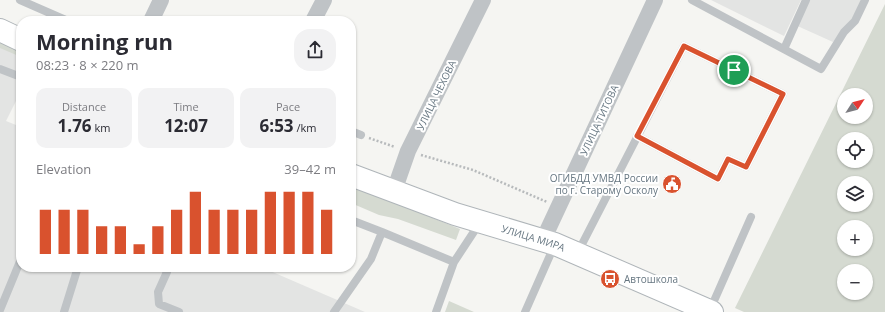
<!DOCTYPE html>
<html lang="en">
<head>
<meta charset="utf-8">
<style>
	:root { --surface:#fff; --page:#f2f2f3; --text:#2b2b33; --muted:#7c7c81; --accent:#d9522e }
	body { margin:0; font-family:"Open Sans",sans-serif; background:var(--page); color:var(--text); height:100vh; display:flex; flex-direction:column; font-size:15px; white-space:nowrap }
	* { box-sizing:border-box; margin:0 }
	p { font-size:13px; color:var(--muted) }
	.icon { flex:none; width:22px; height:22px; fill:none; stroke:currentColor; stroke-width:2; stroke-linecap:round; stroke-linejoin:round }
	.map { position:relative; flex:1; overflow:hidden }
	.drawer { position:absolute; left:16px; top:16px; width:340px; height:256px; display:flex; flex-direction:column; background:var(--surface); border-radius:16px; box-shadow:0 1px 3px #0004 }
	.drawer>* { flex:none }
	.needle { width:26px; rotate:54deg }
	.fabs { position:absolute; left:837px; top:88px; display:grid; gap:8px }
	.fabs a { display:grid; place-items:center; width:36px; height:36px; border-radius:50%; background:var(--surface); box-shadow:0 1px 3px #0004; font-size:20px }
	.pin { position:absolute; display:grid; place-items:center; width:34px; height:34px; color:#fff; margin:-17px; border:2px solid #fff; border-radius:50%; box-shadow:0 1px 4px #0007 }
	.round { display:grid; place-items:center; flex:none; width:42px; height:42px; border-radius:16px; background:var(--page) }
	.overview { display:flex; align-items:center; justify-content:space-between; height:68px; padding:0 20px }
	h1 { font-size:22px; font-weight:700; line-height:30px }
	.stats { display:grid; grid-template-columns:repeat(3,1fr); gap:6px; height:68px; padding:4px 20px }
	.stats div { display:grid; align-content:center; border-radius:10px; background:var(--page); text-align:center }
	.stats b { font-size:17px; font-weight:700 }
	.stats small { font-size:11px; font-weight:400 }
	.stats p { font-size:11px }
	.chart { height:112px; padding:8px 20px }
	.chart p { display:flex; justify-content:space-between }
	.chart svg { width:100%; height:72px; margin-top:4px; stroke:var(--accent); stroke-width:6 }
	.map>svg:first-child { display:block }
</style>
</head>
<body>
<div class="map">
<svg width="885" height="312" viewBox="0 0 885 312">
	<rect width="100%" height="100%" fill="#f5f5f2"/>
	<!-- built -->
	<path fill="#e3e4e3" d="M711 0H801L784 36Z
		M804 0H861L849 26 833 42 793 24Z
		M0 43 21 53V91L6 121 21 127V267H261L365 312H0Z"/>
	<!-- green -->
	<path fill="#d5dad1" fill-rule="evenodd" d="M885 4V312H744L735 308ZM844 95H866V117H844ZM844 139H866V161H844ZM844 183H866V205H844ZM844 227H866V249H844ZM844 271H866V293H844Z
		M0 39 21 48V57L0 48Z
		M351 185 460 229 456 240 398 219 379 215 351 203Z
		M449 301 474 312H445Z"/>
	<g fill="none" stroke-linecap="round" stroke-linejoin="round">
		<!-- secondary casing -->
		<g stroke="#afb5b9" stroke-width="24">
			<g id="secondary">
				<path d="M0 30 21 40"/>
				<path id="s1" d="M351 175 455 214 555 244 712 312"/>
			</g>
		</g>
		<!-- path -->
		<path stroke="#b7babc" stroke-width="2.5" stroke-dasharray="2 2" stroke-linecap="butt" d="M369 138 395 147
			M421 155 473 170 547 202"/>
		<!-- lane -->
		<path stroke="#bfc3c6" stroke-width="8" d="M20 0 68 21
			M692 0 821 69 844 32 855 21 865 0
			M784 49 806 0
			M0 69 21 77
			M351 131 361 135
			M351 220 382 232
			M578 252 684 46 783 94 746 167 728 159 718 179 637 136
			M163 267 167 272 158 292 159 304 179 312
			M0 310 21 259
			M710 310 751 217
			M64 312 78 267
			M334 312 371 259 382 232 454 262
			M436 312 454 262 479 224
			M525 312 555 244"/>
		<!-- street -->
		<path stroke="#bfc3c6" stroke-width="16" d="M151 21 161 0
			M313 21 324 0
			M394 191 408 151 483 0
			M543 240 655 0"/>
		<!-- secondary -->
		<use href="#secondary" stroke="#fff" stroke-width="22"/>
	</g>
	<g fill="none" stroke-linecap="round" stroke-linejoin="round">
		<!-- route casing -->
		<g stroke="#fff" stroke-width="8">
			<path id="route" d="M684 46 783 94 746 167 728 159 718 179 637 136Z"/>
		</g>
		<!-- route -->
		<use href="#route" stroke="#d9522e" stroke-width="5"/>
	</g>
	<!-- icons -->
	<defs>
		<g id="civic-disc" transform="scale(1)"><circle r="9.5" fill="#d9522e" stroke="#fff"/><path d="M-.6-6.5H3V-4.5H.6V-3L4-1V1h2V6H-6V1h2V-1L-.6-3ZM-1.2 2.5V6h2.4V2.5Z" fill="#fff"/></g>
		<g id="bus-disc" transform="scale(1)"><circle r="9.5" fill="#d9522e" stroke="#fff"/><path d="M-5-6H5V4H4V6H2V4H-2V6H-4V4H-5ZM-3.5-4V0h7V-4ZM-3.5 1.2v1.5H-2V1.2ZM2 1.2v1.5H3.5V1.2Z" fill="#fff"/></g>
	</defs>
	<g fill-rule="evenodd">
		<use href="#civic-disc" x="672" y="184"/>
		<use href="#bus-disc" x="610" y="279"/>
	</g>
	<g text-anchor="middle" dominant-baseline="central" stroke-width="4" stroke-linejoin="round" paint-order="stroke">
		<!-- street labels -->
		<g font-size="10" fill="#667681" stroke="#fff">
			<text transform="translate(436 95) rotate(-64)">УЛИЦА ЧЕХОВА</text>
			<text transform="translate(599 120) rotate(-65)">УЛИЦА ТИТОВА</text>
			<text stroke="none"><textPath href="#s1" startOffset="193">УЛИЦА МИРА</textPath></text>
		</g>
		<!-- poi labels -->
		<g font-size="10" fill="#667681" stroke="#fff" text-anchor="end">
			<text x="658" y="178">ОГИБДД УМВД России<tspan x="658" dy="12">по г. Старому Осколу</tspan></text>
			<text x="624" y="279" text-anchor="start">Автошкола</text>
		</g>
	</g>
</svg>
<div class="fabs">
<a><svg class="needle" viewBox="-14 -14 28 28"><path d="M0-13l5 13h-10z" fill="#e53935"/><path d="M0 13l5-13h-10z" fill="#7c7c81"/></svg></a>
<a><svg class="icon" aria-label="locate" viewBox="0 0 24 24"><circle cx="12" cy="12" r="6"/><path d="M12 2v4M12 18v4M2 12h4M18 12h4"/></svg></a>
<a><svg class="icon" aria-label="layers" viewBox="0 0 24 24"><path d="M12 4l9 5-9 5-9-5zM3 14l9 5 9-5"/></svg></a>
<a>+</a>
<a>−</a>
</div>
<div class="pin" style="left:734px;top:70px;background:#1e9e55"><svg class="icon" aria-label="arrive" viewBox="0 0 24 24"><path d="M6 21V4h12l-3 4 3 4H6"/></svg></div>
<section class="drawer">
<div class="overview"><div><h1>Morning run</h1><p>08:23 · 8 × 220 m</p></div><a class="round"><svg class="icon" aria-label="share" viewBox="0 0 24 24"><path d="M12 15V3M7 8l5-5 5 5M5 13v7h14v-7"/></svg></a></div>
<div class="stats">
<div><p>Distance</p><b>1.76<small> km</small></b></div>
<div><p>Time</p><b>12:07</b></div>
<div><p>Pace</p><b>6:53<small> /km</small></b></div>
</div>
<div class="chart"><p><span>Elevation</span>39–42 m</p>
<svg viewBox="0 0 160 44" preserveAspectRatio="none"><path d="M5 44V17M15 44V17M25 44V17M35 44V27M45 44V27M55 44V38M65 44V27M75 44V17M85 44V6M95 44V17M105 44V17M115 44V17M125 44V6M135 44V6M145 44V6M155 44V17"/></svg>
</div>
</section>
</div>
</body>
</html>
